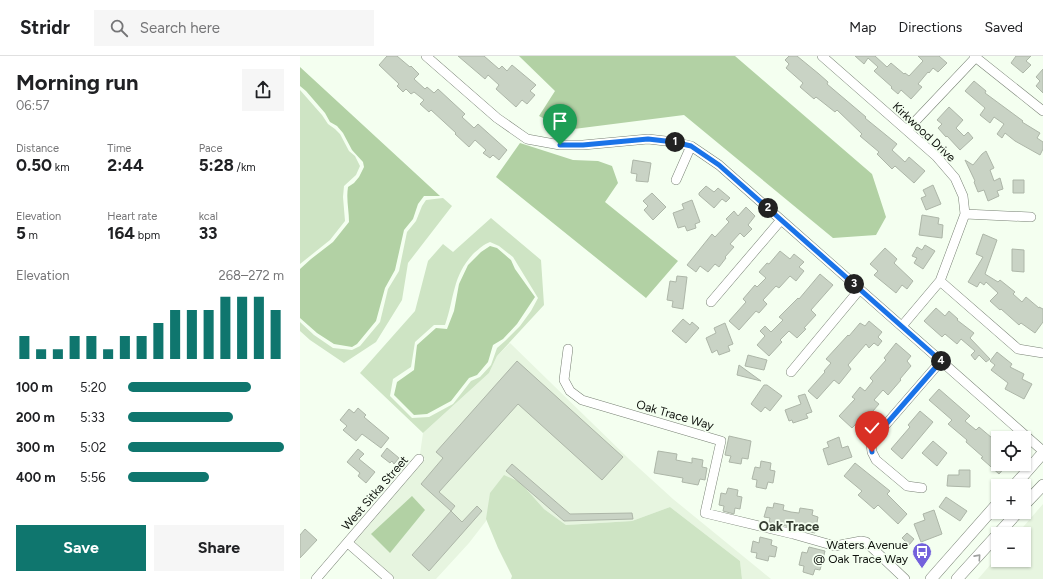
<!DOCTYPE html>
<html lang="en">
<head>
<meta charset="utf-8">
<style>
	:root { --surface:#fff; --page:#f6f6f6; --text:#202124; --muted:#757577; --line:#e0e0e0; --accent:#0f766e }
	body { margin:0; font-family:Figtree,sans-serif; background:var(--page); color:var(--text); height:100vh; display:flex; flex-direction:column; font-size:15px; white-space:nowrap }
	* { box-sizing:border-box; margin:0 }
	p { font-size:13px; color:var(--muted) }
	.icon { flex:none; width:22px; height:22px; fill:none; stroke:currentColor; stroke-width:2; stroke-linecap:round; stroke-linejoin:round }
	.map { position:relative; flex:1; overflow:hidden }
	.details { display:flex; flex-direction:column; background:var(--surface); width:300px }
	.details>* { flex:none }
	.tools { position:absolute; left:691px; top:375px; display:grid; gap:8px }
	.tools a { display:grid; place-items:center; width:40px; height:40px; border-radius:0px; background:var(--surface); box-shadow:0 1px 3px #0004; font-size:20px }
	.pin { position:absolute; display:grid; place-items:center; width:34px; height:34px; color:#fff; margin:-41px -17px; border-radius:50% 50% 50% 0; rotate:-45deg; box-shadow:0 0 4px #0007 }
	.pin .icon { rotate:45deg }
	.km { position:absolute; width:20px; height:20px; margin:-10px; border-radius:50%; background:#222; color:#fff; font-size:11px; line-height:20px; text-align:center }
	.round { display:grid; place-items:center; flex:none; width:42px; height:42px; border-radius:0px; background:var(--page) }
	.head { display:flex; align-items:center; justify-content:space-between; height:68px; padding:0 16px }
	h1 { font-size:22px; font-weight:700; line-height:30px }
	.stats { display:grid; grid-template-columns:repeat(3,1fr); gap:6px; height:68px; padding:4px 16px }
	.stats div { display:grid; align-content:center }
	.stats b { font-size:17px; font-weight:700 }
	.stats small { font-size:11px; font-weight:400 }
	.stats p { font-size:11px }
	.chart { height:112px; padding:8px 16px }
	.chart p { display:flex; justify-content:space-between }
	.chart svg { width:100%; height:72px; margin-top:4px; stroke:var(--accent); stroke-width:6 }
	.cta { display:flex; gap:8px; margin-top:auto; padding:8px 16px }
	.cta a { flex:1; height:46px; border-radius:0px; background:var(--accent); color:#fff; font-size:16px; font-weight:700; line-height:46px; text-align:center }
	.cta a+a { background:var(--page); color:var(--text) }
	ul { padding:0 16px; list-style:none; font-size:13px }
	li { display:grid; grid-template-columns:64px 48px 1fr; align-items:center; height:30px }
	li i { height:10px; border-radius:5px; background:var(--accent) }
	header { display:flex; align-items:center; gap:24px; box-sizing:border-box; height:56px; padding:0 20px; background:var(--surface); border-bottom:1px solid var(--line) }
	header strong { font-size:19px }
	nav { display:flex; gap:22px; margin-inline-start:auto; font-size:14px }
	.search { width:280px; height:36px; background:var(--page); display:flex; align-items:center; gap:10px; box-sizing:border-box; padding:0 14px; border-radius:0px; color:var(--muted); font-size:15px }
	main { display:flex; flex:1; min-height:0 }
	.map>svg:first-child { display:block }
</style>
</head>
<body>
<header>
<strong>Stridr</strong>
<div class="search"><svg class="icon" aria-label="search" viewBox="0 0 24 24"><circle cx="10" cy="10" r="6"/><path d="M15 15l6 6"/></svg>Search here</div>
<nav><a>Map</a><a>Directions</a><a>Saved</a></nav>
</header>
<main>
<section class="details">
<div class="head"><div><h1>Morning run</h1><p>06:57</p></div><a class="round"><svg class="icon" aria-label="share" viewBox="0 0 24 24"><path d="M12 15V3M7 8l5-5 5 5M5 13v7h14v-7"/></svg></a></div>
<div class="stats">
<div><p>Distance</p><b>0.50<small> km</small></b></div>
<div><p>Time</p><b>2:44</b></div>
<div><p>Pace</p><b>5:28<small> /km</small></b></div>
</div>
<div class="stats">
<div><p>Elevation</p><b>5<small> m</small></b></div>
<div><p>Heart rate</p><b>164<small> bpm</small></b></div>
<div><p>kcal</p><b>33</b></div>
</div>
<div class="chart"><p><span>Elevation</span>268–272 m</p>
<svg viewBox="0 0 160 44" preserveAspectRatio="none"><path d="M5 44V30M15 44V38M25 44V38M35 44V30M45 44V30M55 44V38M65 44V30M75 44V30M85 44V22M95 44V14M105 44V14M115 44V14M125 44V6M135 44V6M145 44V6M155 44V14"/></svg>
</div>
<ul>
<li><b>100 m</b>5:20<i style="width:79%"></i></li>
<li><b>200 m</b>5:33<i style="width:67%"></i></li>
<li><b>300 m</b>5:02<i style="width:100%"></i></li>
<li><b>400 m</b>5:56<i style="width:52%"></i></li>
</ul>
<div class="cta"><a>Save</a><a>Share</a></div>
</section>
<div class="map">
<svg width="743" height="523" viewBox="0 0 743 523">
	<rect width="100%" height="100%" fill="#f4fff0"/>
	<!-- built -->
	<path fill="#e7f5e0" d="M210 287 329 403 373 443 471 523H442L440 505 370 451 332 465 266 469 244 453 220 426 186 463V465L169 487 136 523H95L54 487 125 403 120 398 123 377 189 317 197 300Z
		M743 448V523H678L698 500V504H724V478H717Z"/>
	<!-- green -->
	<path fill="#cee4c4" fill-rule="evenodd" d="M0 34 22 59 28 68 35 73 40 78 49 95 55 100 60 110 56 119 44 130 43 141 45 165 30 184 0 208Z
		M143 142 152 150 108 207 102 244 76 286 44 307 10 284 0 275V266L14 279 33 292 52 294 60 290 80 266 88 233 99 215 107 176 116 165 122 150 126 144Z
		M191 162 241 204 244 249 197 300 189 317 123 377 60 317 115 255 128 205 143 188 153 196ZM190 186 199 190 213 201 238 242 231 255 220 270 205 285 197 292 191 309 180 321 171 325 153 348 129 361 112 362 90 340 93 323 111 311 115 286 134 269H145C155 241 152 220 174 197 179 193 184 188 190 186Z
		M204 419 220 426 244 453 266 469 332 465 370 451 440 505 442 523H211L212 520 198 492 186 463 190 437Z"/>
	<!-- water -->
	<path fill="#b2d1a4" d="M219 0H435L572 118 586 161 576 179 533 182 384 59 266 74 239 60 255 35Z
		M0 11 140 140H124L118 148 113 163 104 174 95 214 85 232 76 265 57 288 52 291 34 288 17 277 0 262V213L11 203 33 186 49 166C49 154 46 143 48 131L54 127 59 121 64 111 63 106 52 94 43 77 37 70 30 66 25 57 6 35 0 30Z
		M220 87 273 104 298 105 312 110 318 127 305 146 378 205 346 242 196 121Z
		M190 190 197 192 211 204 215 213 235 241 217 268 203 283 193 289 188 306 177 319 169 322 151 345 127 358 114 359 94 339 97 326 114 314 117 289 136 272 147 273 154 255 159 228 168 209 181 196Z
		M112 440 125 454 90 497 71 478Z"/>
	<!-- building -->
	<path fill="#c9d3c5" stroke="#adb6a8" d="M87 0H97L110 11 111 10 119 18 114 23 125 33 127 31 134 37 138 33 165 58 162 61 174 72 178 68 207 94 199 104 193 99 190 102 183 97 186 94 175 84 169 91 155 78 156 77 131 54 129 56 120 48 124 44 114 36 111 38 106 33 103 36 97 30 99 28 79 9Z
		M158 0H184L199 13 202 10 207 15 212 9 236 29 230 35 235 39 227 48 222 44 216 51 196 33 199 29 188 19 185 23Z
		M489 0H497L519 18 528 26 527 28 566 61 565 62 597 88 592 94 605 106 609 101 625 115 614 127 595 110 592 113 577 98 579 96 560 80 562 78 537 54 535 56 516 41 514 43 500 31 503 27 486 12 489 8 485 4Z
		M555 0H575L587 11 591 7 604 18 605 17 609 20 623 5 618 0H639L647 7 638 16 633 12 629 17 628 16 618 28 622 31 611 43 601 34 598 38 591 32 592 31 574 15 578 11 568 2 564 8Z
		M716 0H731L726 5 731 9 723 17 711 7Z
		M743 13V37L736 30 740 25 736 21Z
		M674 25 686 35 685 37 723 65 722 66 740 77 737 82 743 86V93L740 99 715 85 705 77 702 82 697 78 704 68 694 61 690 67 680 59 685 52 665 35Z
		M649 51 663 64 656 72 664 80 668 76 673 82 660 94 647 80 646 81 638 72 642 68 637 64Z
		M686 95 694 112 690 114 694 125 700 122 703 133 697 135 699 140 688 145 684 134 678 136 674 126 675 125 665 104 673 109 682 98Z
		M333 104 351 107 348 126 336 125 337 118 331 117Z
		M713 124H724V137H713Z
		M633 129 641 148 626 154 621 142 626 140 623 134Z
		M406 130 414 136 418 132 430 142 426 146 422 143 414 152 399 139V137Z
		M352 137 366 151 353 164 344 154 348 150 343 145Z
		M392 144 400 166 395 168 396 172 387 175 385 170 378 172 373 157 384 153 382 148Z
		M446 151 455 160 448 169 452 173 444 181 440 177 430 188 434 191 425 201 426 202 419 211 415 208 408 216 400 210 396 216 387 209 412 178 415 181 429 166 426 163 434 155 438 160Z
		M622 159 639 162 638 168 643 169 642 182 619 179Z
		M683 178 697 184 685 218 698 226 700 224 715 236 713 238 722 246 726 241 739 252V251L743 253V266L735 277 721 267 719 269 701 253 700 254 690 245 698 237 686 226 684 229 680 226 677 231 668 226 683 201 676 198Z
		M625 189 635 195 623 213 614 207 617 202 612 200 617 191 622 194Z
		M585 192 597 203 594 207 613 225 607 233 602 229 596 237 574 219 578 215 570 208Z
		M712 193 724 194V216L712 215Z
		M480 195 490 203 494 198 504 206 499 211 504 215 496 225 490 220 479 232 476 230 463 244 467 248 459 257 456 255 439 274 429 265 446 246 443 243 455 229 457 231 466 222 459 216 467 207 469 208Z
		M520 218 533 229 511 254 516 259 504 272 506 273 497 282 489 275 480 284 482 286 469 300 457 289 465 280 460 275 465 270 471 276 483 264 479 261 498 242 499 243Z
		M377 220 387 221 383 253 372 251 373 245 367 244 370 225 376 226Z
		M636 252 645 260 649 255 658 263 657 264 674 277 670 282 690 303 686 306 679 299 675 304 671 299 675 295 661 283 657 288 645 278 642 281 624 265Z
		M383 263 390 269 392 266 399 272 386 287 372 275Z
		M569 265 582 276 578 281 582 285 578 290 574 287 569 292 566 288 548 309 551 313 539 328 534 324 517 343 508 335 525 316 524 315 531 307 526 303 548 279 549 280 560 267 565 270Z
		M425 267 433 288 428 290 430 295 419 299 417 294 412 297 406 282 416 277 414 272Z
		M596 287 611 300 607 305 611 310 600 323 601 324 588 339 583 334 574 344 579 348 560 370 557 367 552 372 539 360 555 343 552 341 560 331 565 335 573 325 570 322 586 304 584 302Z
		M697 296 712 308 710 311 724 318 722 323 732 328 724 343 705 333 708 327 691 314 695 309 690 305Z
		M448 299 467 304 464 314 445 310Z
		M217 305 323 401 302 424 218 348 139 436 155 450 151 455 121 428 143 402 136 396Z
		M439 309 461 325 437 319Z
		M464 329H467L482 340 470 355 465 351 461 356 451 348Z
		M639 333 670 360 665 365 676 374 679 371 698 387V408H708L699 418 681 402 683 401 666 386 667 384 648 368 652 364 629 344Z
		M505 338 512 356 506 358 508 362 493 367 492 364 489 365 485 354 501 348 498 340Z
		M58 352 66 359 64 361 89 382 81 392 62 378 56 385 43 374 47 370 40 364 49 353 54 357Z
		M620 355 633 366 602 403 591 393 610 371 608 369Z
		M429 380 451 385 448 403 442 402 441 408 429 406 431 400 425 399Z
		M539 381 542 392 548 390 552 401 528 409 523 393 529 391 527 386Z
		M633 385 647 397 637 410 622 397Z
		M87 392 99 402 94 408 92 405 90 407 81 400Z
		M58 393 64 398 59 403 75 416 66 427 58 420 60 417 47 406Z
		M358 395 377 398 376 404 392 407V402L403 404 402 411 407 412 405 424 400 423 398 429 382 426 383 422 354 417Z
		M461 405 471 407 470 414 475 415 473 427 468 426 466 433 456 431 457 424 452 423 455 411 460 412Z
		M555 407 590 435 587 438 607 458 598 468 578 449 574 453 558 439 562 435 544 420Z
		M212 408 270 458 332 457 333 463 264 465 206 415Z
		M659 414H670V431L647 430 648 419H659Z
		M428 432 438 434 437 440 442 441 440 453 435 452 434 458 423 455 424 450 419 449 421 437 426 438Z
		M646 441 667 455 660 465 639 451Z
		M474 447 484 449 483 454 491 456 499 457 500 452 513 454 512 459 518 461 515 477 469 466 470 462 464 461 467 451 473 452Z
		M177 450 182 455 129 515 112 499 151 455 162 466Z
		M634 454 642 478 621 486 614 468 625 464 623 458Z
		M5 473 17 484 0 502V479Z
		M607 477 614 483 609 489 602 482Z
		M460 481 472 484 471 489 477 491 475 501 469 500 468 505 456 502 457 497 451 496 453 485 459 487Z
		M509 491 525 495 520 514 515 513 513 519 503 516 504 510 499 509 502 496 507 497Z"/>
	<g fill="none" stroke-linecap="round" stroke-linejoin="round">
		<!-- minor casing -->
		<g stroke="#798275" stroke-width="10">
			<path id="minor" d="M126 0 197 62 227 83 260 89H283L348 83 374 86 391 90 419 109 743 395
				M522 0 636 100 655 122 663 140 665 158 640 225 602 270
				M674 0 743 55
				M607 74 677 0
				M376 124 391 90
				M665 158 731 161
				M640 225 718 293 743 297
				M411 246 481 164
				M268 293 264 324 270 335 282 344 421 385 405 457 493 478 535 490 561 485 566 486 605 523
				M491 316 560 233
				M622 432 607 430 576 404 572 396 571 388 575 381 641 305
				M48 487 89 523
				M16 523 119 403"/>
		</g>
		<!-- major casing -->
		<g stroke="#798275" stroke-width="12">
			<path id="major" d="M714 430 743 397
				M724 449 743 429
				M631 523 698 447
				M657 523 718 456"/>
		</g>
		<!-- minor -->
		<use href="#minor" stroke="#fff" stroke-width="9"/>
		<!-- major -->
		<use href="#major" stroke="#fff" stroke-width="11"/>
	</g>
	<!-- one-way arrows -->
	<defs><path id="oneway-chevron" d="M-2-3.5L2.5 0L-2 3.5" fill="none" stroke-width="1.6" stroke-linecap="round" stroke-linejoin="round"/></defs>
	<use stroke="#9fa19f" href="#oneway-chevron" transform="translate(678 501) rotate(-48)"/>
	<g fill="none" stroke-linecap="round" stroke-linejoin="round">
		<!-- route casing -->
		<g stroke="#fff" stroke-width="8">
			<path id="route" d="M260 89H283L348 83 374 86 391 90 419 109 641 305 575 381 571 388 572 396"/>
		</g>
		<!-- route -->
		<use href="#route" stroke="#1a73e8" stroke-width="5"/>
	</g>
	<!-- icons -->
	<defs>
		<g id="bus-pin" transform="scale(1)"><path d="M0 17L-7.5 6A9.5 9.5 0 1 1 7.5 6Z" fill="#7361dc" stroke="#f4fff0"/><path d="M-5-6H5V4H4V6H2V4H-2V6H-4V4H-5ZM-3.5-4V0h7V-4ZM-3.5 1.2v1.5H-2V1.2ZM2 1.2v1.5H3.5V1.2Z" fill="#fff"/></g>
	</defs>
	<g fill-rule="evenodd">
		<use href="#bus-pin" x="622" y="496"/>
	</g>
	<g text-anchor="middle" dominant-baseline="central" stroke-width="3.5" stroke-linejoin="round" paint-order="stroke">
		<!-- street labels -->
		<g font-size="12" fill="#0f130e" stroke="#f4fff0">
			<text transform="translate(624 76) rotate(43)">Kirkwood Drive</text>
			<text transform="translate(375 359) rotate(16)">Oak Trace Way</text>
			<text transform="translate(75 437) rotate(-49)">West Sitka Street</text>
		</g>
		<!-- poi labels -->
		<g font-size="12" fill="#0f130e" stroke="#f4fff0" text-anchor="end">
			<text x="608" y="489">Waters Avenue<tspan x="608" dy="14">@ Oak Trace Way</tspan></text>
		</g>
		<!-- neighbourhood labels -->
		<g font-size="13" font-weight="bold" fill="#363e32" stroke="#f4fff0">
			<text x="489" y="470">Oak Trace</text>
		</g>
	</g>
</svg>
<div class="tools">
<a><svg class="icon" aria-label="locate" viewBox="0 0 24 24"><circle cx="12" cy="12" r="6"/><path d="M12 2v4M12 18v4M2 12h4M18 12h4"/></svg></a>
<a>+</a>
<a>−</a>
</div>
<div class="pin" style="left:260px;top:89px;background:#1e9e55"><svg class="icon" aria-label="arrive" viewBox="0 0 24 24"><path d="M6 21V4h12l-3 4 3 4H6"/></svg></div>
<div class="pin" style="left:572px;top:396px;background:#d93025"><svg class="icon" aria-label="check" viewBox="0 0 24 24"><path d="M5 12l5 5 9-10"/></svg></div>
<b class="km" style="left:375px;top:86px">1</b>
<b class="km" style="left:468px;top:152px">2</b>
<b class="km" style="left:554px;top:228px">3</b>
<b class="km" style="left:641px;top:305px">4</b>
</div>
</main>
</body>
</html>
